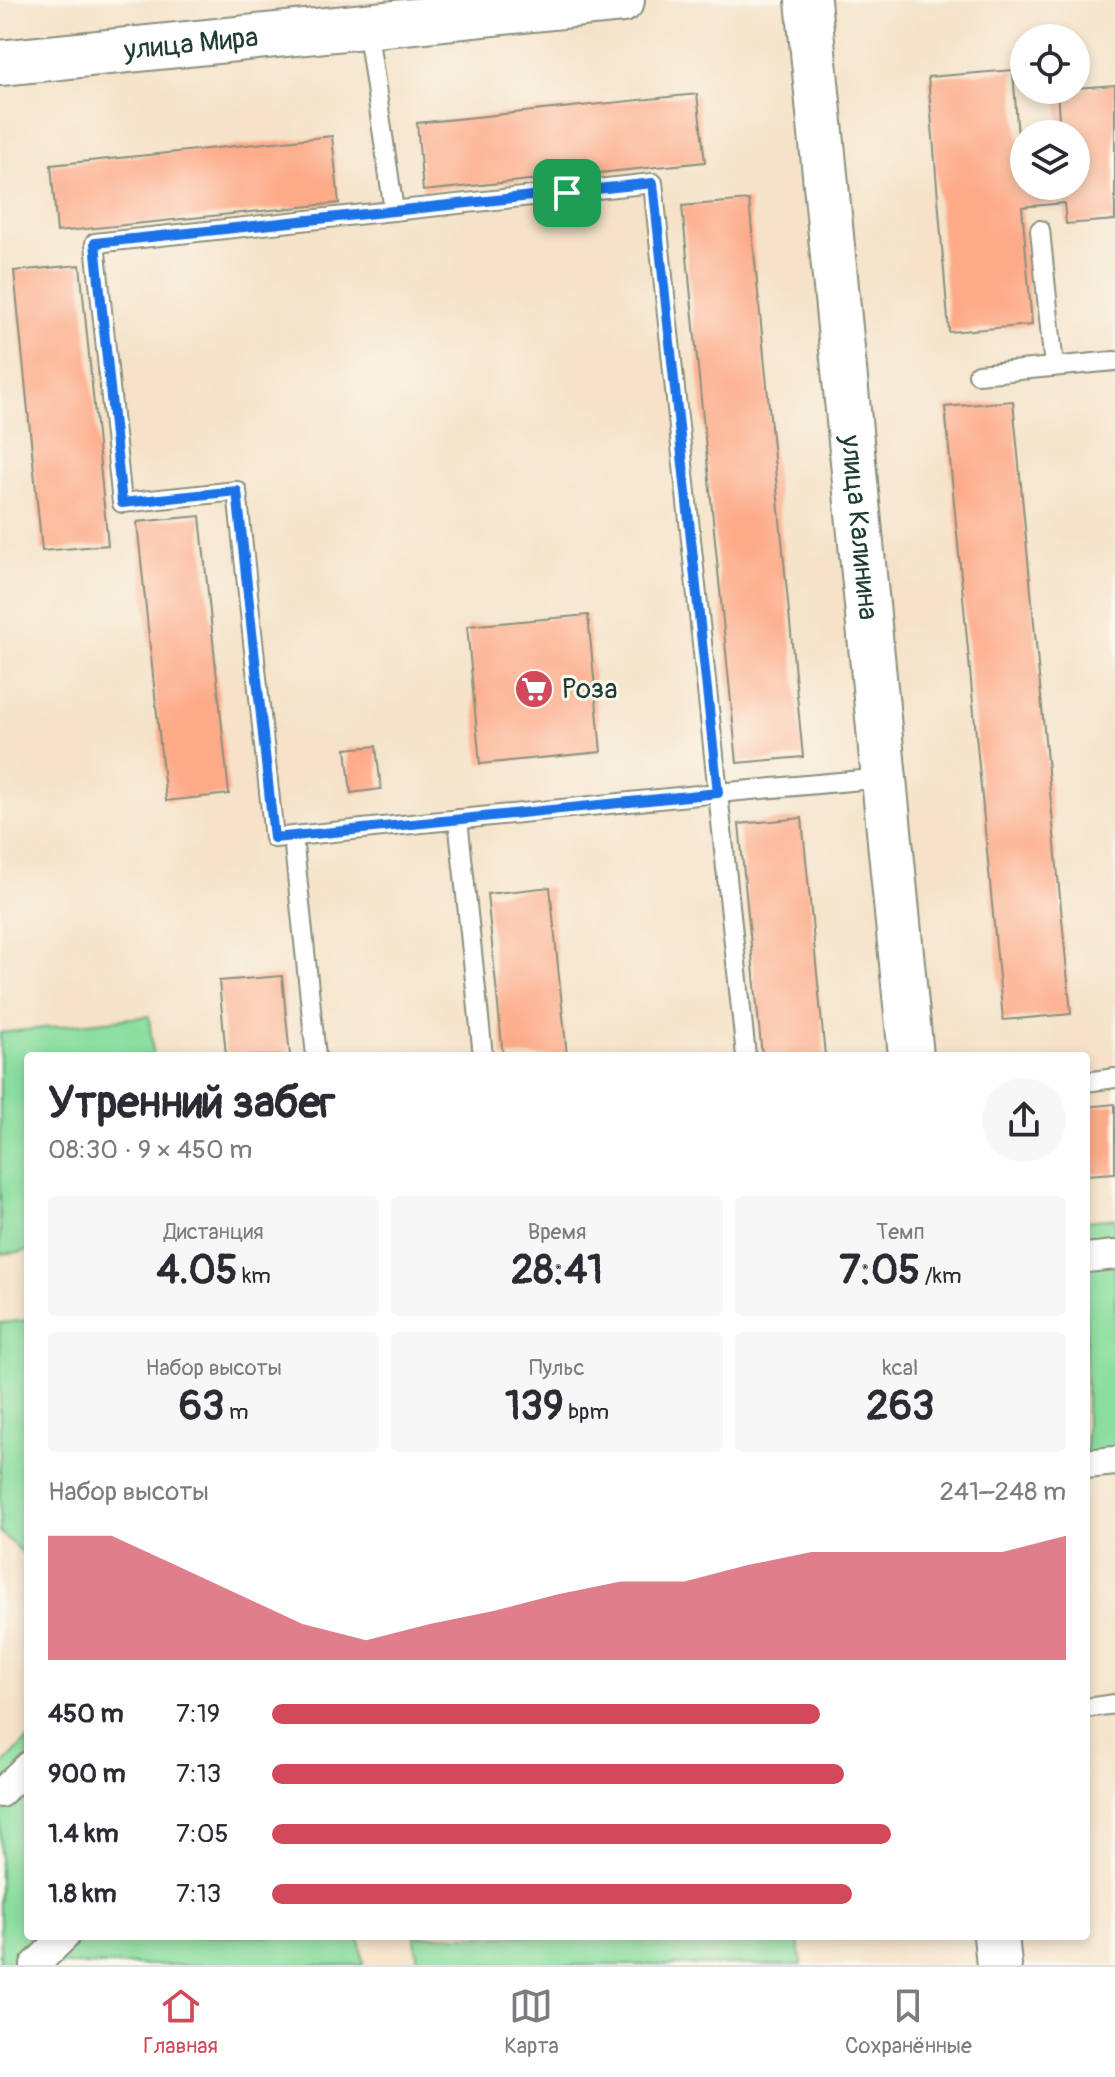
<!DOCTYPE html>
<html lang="ru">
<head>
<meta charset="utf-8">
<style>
	:root { --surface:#fff; --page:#f7f7f7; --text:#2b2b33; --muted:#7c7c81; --line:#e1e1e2; --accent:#d1495b }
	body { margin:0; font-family:Pangolin,sans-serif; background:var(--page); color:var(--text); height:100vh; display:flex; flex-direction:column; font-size:30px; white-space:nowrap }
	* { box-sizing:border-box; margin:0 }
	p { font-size:26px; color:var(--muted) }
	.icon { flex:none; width:44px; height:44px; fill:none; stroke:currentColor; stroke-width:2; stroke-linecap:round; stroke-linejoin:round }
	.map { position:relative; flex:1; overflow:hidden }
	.sheet { position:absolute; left:24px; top:1052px; width:1066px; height:888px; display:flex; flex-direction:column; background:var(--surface); border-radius:8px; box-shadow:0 4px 12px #0003 }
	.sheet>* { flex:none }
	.controls { position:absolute; left:1010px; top:24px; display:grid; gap:16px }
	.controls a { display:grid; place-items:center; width:80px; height:80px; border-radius:50%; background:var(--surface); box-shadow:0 4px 12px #0003; font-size:40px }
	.pin { position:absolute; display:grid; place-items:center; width:68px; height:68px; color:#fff; margin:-34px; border-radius:16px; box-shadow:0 4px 12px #0006 }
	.round { display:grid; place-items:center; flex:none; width:84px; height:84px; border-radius:42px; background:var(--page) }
	.headline { display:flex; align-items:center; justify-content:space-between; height:136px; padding:0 24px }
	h1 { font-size:44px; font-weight:800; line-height:60px }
	.stats { display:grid; grid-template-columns:repeat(3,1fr); gap:12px; height:136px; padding:8px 24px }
	.stats div { display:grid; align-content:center; border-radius:8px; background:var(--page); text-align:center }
	.stats b { font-size:40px; font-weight:800 }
	.stats small { font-size:22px; font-weight:400 }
	.stats p { font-size:22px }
	.chart { height:224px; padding:16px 24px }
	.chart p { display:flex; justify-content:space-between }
	.chart svg { width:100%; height:144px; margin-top:8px; fill:var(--accent); opacity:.7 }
	ul { padding:0 24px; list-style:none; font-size:26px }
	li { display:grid; grid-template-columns:128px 96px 1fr; align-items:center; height:60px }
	li i { height:20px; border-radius:10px; background:var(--accent) }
	.menu { display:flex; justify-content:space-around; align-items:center; height:112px; border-top:2px solid var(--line); background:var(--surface); font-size:22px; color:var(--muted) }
	.menu a { display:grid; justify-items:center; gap:4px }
	.menu .on { color:var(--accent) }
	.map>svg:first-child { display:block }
</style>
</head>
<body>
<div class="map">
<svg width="1115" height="1965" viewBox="0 0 1115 1965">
	<rect width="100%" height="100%" fill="#fbf7ec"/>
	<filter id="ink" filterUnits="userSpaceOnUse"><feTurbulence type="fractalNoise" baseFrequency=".0125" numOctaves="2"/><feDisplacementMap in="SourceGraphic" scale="16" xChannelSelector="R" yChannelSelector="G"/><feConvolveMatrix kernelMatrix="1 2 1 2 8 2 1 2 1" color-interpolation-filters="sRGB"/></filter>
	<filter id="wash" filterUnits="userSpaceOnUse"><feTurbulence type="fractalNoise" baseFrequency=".006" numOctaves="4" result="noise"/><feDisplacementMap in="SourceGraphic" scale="32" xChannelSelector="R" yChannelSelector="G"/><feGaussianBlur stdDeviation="1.8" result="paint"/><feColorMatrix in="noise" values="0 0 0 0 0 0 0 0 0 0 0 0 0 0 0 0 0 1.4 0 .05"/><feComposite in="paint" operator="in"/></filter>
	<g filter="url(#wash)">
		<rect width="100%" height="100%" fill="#f5e2c8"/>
		<!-- green -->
		<path fill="#8bde9f" stroke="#558e6a" stroke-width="2" d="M149 1016 153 1056H28V1251L0 1254V1033Z
			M1115 1218V1454L1086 1457V1221Z
			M28 1320V1558L0 1532V1323Z
			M28 1739V1936H359L363 1965H0V1768Z
			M415 1936H799L801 1965H418Z"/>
		<g id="blocks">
			<!-- building -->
			<path fill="#fdaa88" d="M1013 70 1018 138H1024V186H1076V134H1060L1057 90H1076V88L1115 85V220L1066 224 1064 203 1022 207 1032 325 949 332 928 77Z
				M697 94 705 162 423 191 417 123Z
				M332 136 339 203 57 232 51 165Z
				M749 200 803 757 737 763 682 206Z
				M80 265 108 545 42 551 14 271Z
				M1013 401 1071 1014 1003 1020 945 407Z
				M200 516 229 794 166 801 137 522Z
				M588 615 601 752 480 764 467 626Z
				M376 746 381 789 351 793 346 749Z
				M802 818 825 1056H762L739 824Z
				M550 887 567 1056H503L487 894Z
				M282 976 290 1056H226L219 981Z
				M1115 1104V1173L1086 1175V1107Z"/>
		</g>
	</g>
	<g filter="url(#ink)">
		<use href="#blocks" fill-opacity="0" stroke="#8a907e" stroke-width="2"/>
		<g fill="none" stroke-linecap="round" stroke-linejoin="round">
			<!-- service casing -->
			<g stroke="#8a907e" stroke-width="22">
				<path id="service" d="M367 26 394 211
					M1040 230 1054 367
					M978 374 1115 361
					M458 819 483 1056
					M293 837 316 1056
					M746 1056 653 183 95 243 122 503 237 491 274 838 718 793 884 778
					M1086 1082 1115 1078
					M1086 1708 1115 1704"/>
			</g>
			<!-- pedestrian casing -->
			<g stroke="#8a907e" stroke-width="32">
				<path id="pedestrian" d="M1086 1258 1115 1255
					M1086 1464 1115 1461
					M0 1793 28 1766
					M35 1965 65 1936"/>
			</g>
			<!-- tertiary casing -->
			<g stroke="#8a907e" stroke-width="48">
				<g id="tertiary">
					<path id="s1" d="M808 0 911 1056"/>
					<path id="s2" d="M0 63 622 0"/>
					<path d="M996 1936 999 1965"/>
				</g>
			</g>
			<!-- service -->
			<use href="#service" stroke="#fff" stroke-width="18"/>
			<!-- pedestrian -->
			<use href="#pedestrian" stroke="#fff" stroke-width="28"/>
			<!-- tertiary -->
			<use href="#tertiary" stroke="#fff" stroke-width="44"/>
		</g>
	</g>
	<g fill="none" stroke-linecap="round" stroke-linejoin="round" filter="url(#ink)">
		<!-- route casing -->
		<g stroke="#fff" stroke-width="16">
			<path id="route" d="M653 183 718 793 274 838 237 491 122 503 95 243Z"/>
		</g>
		<!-- route -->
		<use href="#route" stroke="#1a73e8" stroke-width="10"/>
	</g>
	<!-- icons -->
	<defs>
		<g id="supermarket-disc" transform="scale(2)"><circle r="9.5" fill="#d1495b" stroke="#fbf7ec"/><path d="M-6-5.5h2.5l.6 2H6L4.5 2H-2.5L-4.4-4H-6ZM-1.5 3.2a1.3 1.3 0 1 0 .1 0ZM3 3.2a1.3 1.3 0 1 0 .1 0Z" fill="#fff"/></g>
	</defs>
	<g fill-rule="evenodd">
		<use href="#supermarket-disc" x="534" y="689"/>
	</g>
	<g text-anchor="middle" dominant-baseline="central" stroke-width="6" stroke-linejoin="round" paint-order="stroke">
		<!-- street labels -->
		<g font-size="28" fill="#1f3d34" stroke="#fbf7ec">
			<text stroke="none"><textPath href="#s2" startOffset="192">улица Мира</textPath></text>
			<text stroke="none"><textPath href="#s1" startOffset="530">улица Калинина</textPath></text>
		</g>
		<!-- poi labels -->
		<g font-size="28" fill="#1f3d34" stroke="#fbf7ec" text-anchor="start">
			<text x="562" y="689">Роза</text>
		</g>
	</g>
</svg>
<div class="controls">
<a><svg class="icon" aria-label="locate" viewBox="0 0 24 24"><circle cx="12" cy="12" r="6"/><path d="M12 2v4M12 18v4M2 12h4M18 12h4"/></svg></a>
<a><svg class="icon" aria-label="layers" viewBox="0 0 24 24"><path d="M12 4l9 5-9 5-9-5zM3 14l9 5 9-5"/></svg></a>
</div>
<div class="pin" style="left:567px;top:193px;background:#1e9e55"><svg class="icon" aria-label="arrive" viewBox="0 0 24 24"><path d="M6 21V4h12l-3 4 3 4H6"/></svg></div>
<section class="sheet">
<div class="headline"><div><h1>Утренний забег</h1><p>08:30 · 9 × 450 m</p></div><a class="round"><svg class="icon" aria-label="share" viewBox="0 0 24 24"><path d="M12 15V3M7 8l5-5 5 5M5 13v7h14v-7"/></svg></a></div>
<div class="stats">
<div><p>Дистанция</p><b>4.05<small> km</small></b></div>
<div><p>Время</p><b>28:41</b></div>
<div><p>Темп</p><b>7:05<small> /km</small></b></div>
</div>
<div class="stats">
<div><p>Набор высоты</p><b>63<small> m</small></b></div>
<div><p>Пульс</p><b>139<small> bpm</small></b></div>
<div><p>kcal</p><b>263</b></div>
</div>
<div class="chart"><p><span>Набор высоты</span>241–248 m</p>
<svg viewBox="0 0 160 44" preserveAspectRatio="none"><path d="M0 44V6L10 6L20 15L30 24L40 33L50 38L60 33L70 29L80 24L90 20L100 20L110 15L120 11L130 11L140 11L150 11L160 6V44z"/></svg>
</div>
<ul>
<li><b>450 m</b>7:19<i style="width:69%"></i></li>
<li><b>900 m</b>7:13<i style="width:72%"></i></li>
<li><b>1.4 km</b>7:05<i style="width:78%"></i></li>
<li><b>1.8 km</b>7:13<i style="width:73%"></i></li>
</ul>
</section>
</div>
<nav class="menu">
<a class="on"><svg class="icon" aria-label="home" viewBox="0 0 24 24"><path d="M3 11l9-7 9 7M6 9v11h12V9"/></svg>Главная</a>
<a><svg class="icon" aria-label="map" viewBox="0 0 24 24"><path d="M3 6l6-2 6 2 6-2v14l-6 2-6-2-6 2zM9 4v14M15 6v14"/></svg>Карта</a>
<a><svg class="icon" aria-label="saved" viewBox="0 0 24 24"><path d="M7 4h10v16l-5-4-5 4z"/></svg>Сохранённые</a>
</nav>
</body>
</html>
